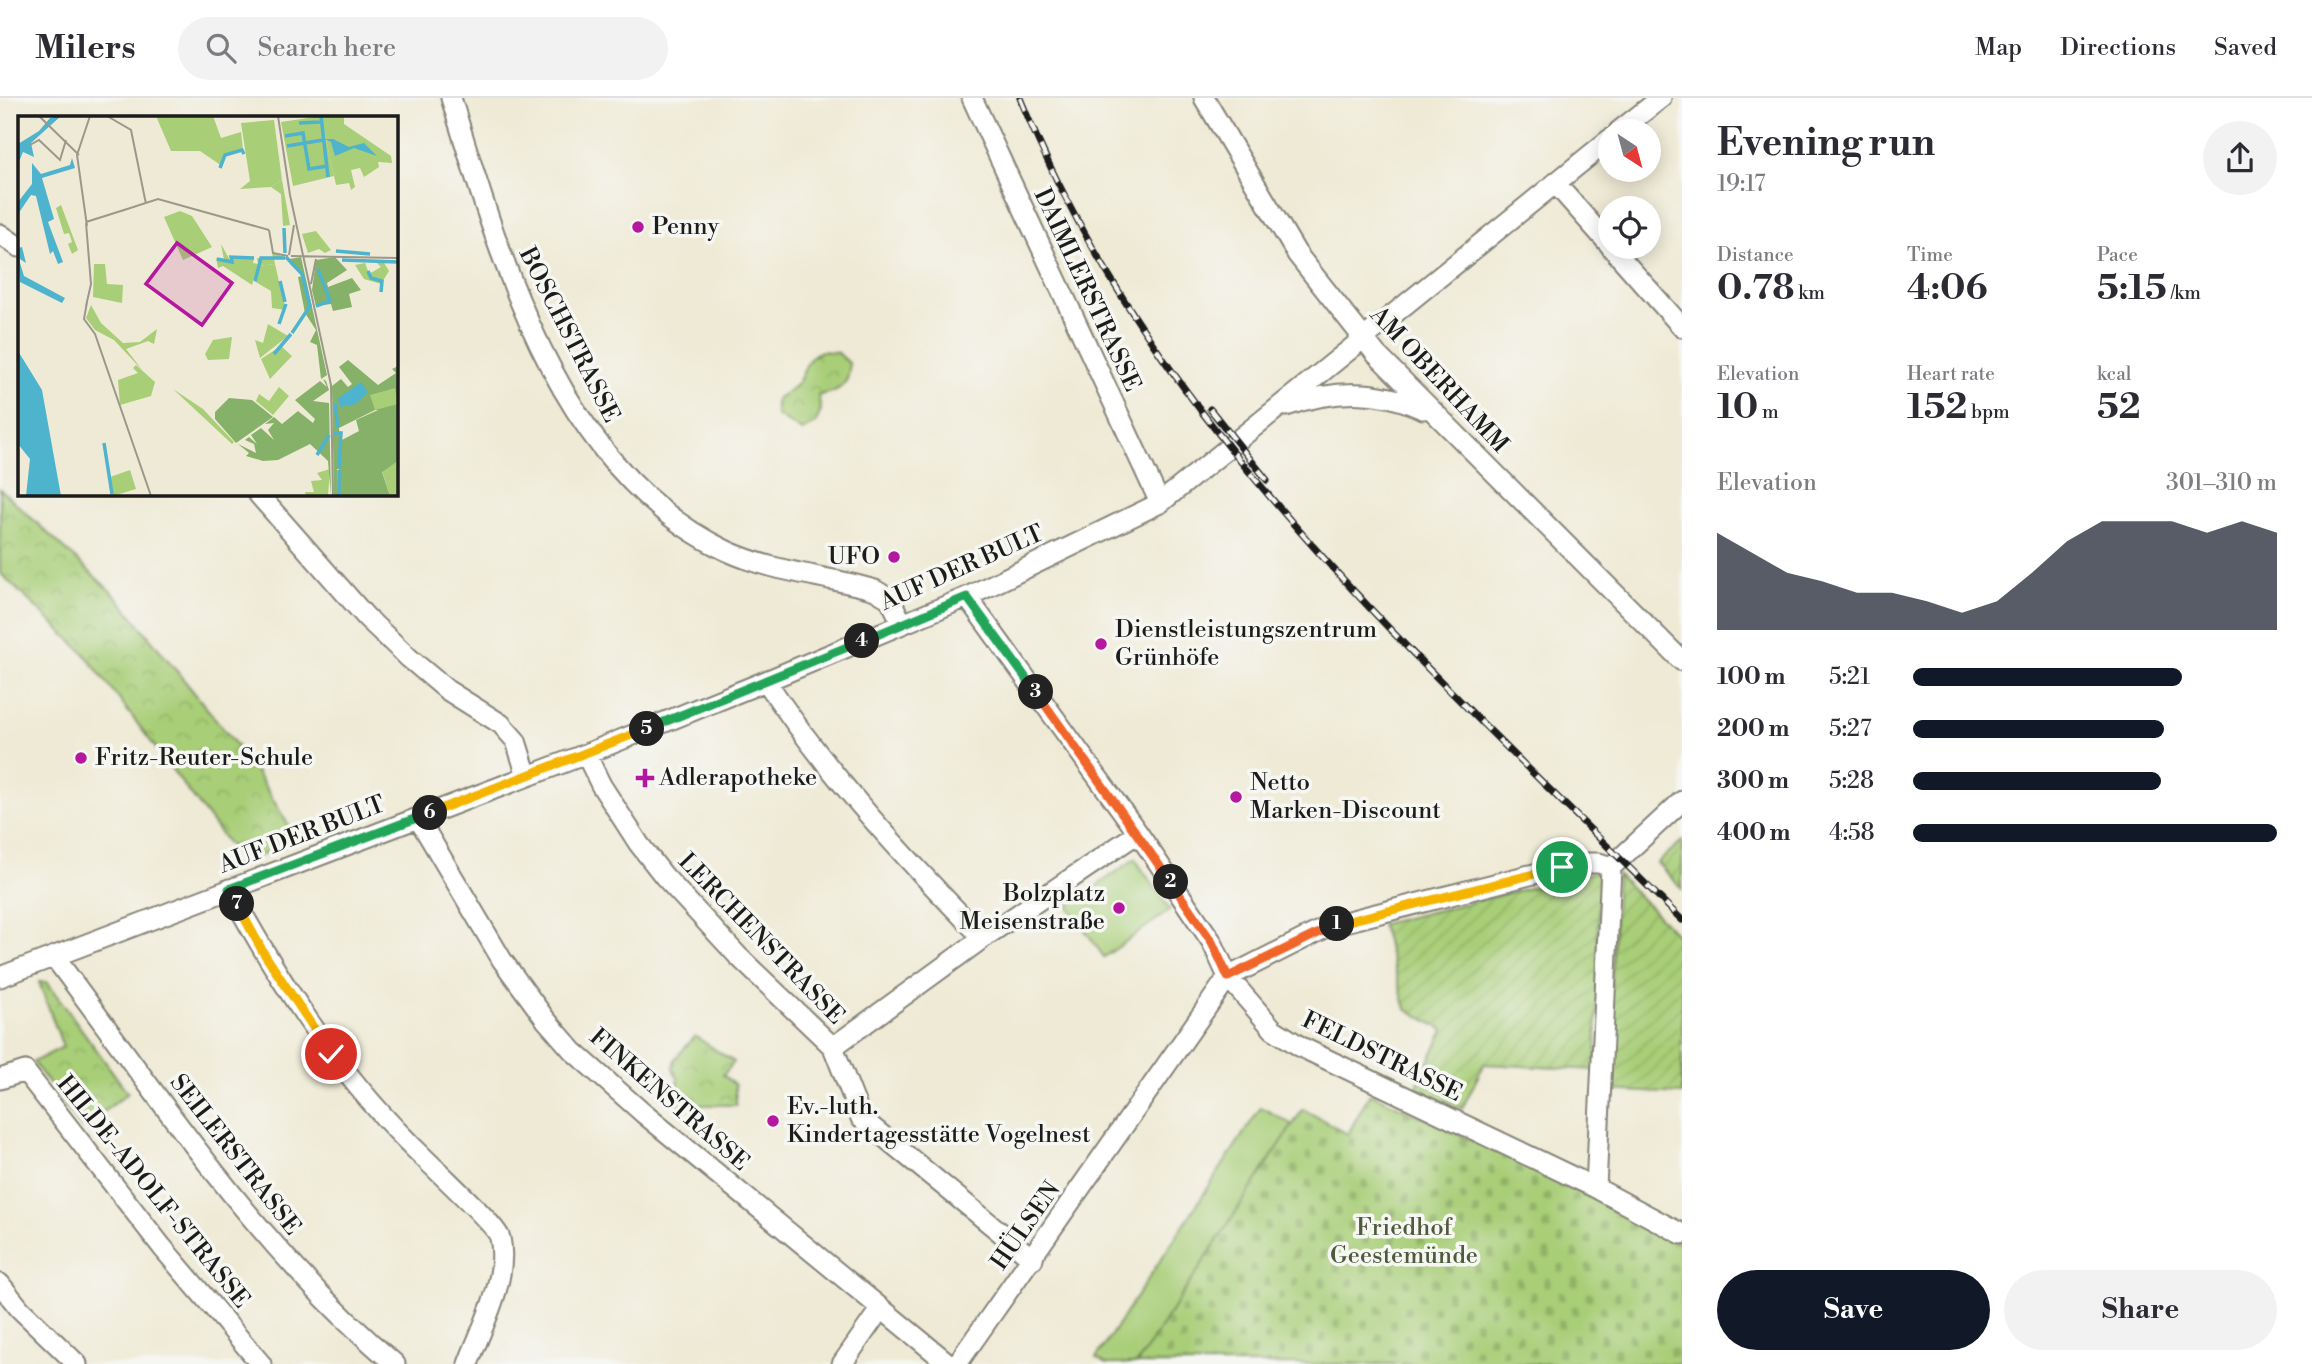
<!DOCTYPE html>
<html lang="en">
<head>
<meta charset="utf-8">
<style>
	:root { --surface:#fff; --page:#f2f2f3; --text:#2b2b33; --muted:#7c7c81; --line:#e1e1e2; --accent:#111827 }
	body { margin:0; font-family:"Libre Bodoni",serif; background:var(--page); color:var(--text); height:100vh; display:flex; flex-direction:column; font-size:26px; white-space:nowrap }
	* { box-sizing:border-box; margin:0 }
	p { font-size:23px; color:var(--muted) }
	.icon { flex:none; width:38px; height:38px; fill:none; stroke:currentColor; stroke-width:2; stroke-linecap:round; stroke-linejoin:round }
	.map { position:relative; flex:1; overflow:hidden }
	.panel { display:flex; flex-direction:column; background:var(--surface); width:630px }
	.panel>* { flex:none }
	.needle { width:46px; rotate:144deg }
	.tools { position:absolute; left:1598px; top:21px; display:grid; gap:14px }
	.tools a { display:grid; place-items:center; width:63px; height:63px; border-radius:50%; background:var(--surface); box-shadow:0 4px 18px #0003; font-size:35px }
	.pin { position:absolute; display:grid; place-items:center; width:60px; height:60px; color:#fff; margin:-30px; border:4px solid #fff; border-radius:50%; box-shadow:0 2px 7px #0007 }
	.km { position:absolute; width:35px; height:35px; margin:-18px; border-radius:50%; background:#222; color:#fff; font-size:19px; line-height:35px; text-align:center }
	.round { display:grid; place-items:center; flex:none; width:74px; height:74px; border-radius:37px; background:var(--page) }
	.overview { display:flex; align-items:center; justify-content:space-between; height:119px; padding:0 35px }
	h1 { font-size:38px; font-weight:800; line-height:52px }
	.metrics { display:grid; grid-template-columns:repeat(3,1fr); gap:10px; height:119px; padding:7px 35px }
	.metrics div { display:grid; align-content:center }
	.metrics b { font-size:35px; font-weight:800 }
	.metrics small { font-size:19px; font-weight:400 }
	.metrics p { font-size:19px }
	.chart { height:196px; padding:14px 35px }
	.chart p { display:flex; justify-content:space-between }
	.chart svg { width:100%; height:126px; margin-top:7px; fill:var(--accent); opacity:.7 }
	.action { display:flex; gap:14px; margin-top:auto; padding:14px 35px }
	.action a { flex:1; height:80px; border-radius:42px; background:var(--accent); color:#fff; font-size:28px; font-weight:800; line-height:80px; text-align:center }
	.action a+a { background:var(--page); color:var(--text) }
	ul { padding:0 35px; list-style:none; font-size:23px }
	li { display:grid; grid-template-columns:112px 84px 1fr; align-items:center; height:52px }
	li i { height:18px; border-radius:9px; background:var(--accent) }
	header { display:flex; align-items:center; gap:42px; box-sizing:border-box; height:98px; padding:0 35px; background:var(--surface); border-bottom:2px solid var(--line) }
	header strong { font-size:33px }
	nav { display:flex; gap:38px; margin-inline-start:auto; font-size:24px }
	.search { width:490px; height:63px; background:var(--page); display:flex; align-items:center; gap:18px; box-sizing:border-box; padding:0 24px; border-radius:38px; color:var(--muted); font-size:26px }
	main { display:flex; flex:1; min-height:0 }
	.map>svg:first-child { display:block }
</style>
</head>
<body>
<header>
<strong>Milers</strong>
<div class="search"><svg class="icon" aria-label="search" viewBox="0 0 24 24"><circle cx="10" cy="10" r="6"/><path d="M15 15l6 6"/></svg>Search here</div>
<nav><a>Map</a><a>Directions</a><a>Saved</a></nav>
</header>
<main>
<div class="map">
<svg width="1682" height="1266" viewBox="0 0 1682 1266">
	<defs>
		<pattern id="cemetery-stones" width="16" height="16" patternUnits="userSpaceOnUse" patternTransform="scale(1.75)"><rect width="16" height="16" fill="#a8ce77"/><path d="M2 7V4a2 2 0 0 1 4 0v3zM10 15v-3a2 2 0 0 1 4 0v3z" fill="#90b066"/></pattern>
		<pattern id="park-crowns" width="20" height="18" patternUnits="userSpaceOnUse" patternTransform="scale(1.75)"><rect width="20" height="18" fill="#a8ce77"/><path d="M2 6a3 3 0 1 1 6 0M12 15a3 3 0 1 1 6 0" fill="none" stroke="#90b066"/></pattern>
		<pattern id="garden-furrows" width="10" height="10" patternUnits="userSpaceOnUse" patternTransform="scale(1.75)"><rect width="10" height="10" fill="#a8ce77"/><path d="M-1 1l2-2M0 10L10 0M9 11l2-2" fill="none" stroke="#90b066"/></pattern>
	</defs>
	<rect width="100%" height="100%" fill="#f6f6f2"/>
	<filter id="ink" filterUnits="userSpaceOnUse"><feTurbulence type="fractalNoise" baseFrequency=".0143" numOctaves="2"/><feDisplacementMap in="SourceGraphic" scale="14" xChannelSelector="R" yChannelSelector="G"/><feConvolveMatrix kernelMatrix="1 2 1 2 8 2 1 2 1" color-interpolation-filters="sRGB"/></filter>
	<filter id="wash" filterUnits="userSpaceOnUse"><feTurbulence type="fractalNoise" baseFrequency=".00686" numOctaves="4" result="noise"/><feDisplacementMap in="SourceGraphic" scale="28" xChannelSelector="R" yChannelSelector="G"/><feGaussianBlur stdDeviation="1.57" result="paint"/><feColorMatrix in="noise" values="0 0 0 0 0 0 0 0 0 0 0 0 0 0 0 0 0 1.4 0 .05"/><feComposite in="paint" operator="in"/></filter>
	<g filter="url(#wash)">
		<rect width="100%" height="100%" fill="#efead5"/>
		<!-- grass -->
		<path fill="#a8ce77" stroke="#62754a" stroke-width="2" d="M1135 761 1170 812 1104 859 1068 808Z
			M1261 1009 1293 1027 1137 1266H1106L1096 1260Z"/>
		<!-- cemetery -->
		<path fill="url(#cemetery-stones)" stroke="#62754a" stroke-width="2" d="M1370 995 1596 1100 1682 1146V1266H1137L1303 1011 1348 1036Z"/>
		<!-- park -->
		<path fill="url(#park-crowns)" stroke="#62754a" stroke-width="2" d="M822 253 838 255 849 265C851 286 838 295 818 297L821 312 816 325 802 333 776 317V301C782 297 790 293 795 288 807 276 802 260 822 253Z
			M0 391 118 500 250 664 298 743 242 764 84 555 0 475Z
			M39 884H47L128 995 82 1030 33 964 63 949Z
			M695 938 734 964 723 977 735 987 736 1007H675L678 980 673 971 675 961Z"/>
		<!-- garden -->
		<path fill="url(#garden-furrows)" stroke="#62754a" stroke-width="2" d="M1682 743V791L1657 765Z
			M1599 773 1596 972 1484 966 1462 1011 1416 990 1444 932 1406 911 1381 826Z
			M1617 776 1682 842V996L1606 992Z"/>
	</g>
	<g filter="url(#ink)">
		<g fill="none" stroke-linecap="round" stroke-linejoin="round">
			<!-- minor casing -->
			<g stroke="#868378" stroke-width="23">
				<path id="minor" d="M451 0C501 162 559 374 727 453 775 475 825 477 875 492L890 501 902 525
					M972 0 1160 405
					M1204 0 1297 156 1376 256 1682 563
					M1619 33 1661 0
					M1555 85 1610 147
					M0 136 19 149
					M1611 149 1682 229
					M1286 308C1333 292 1377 290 1423 311
					M258 396 366 519 409 560 447 592 501 626 516 643 527 678
					M967 499 1138 735 1212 844 1228 879 1273 931 1301 949 1596 1090 1682 1136
					M766 583C829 678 904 759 983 840
					M586 656 601 687 639 746 664 778 738 858 833 949 861 1020 1033 1161
					M418 720 502 862 546 922 573 953 643 1015 949 1266
					M1611 769 1682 703
					M229 791C279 883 335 971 409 1045 423 1060 497 1127 500 1140 509 1181 482 1228 468 1266
					M55 860C161 1001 259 1152 395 1266
					M0 879 586 656 766 583 967 499 1160 405 1610 41
					M833 949 983 840 1138 735
					M0 981 25 973 162 1149 261 1266
					M1596 1090 1611 769
					M0 1186 20 1211 77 1266
					M842 1266 881 1210
					M957 1266 1228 879 1329 828 1577 765H1599L1611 769"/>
			</g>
			<!-- minor -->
			<use href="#minor" stroke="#fff" stroke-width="19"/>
			<!-- rail casing -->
			<g stroke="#1c1c1c" stroke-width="7">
				<path id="rail" d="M1020 0C1155 335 1433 572 1682 822
					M1210 311 1267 382"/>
			</g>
			<!-- rail -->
			<use href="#rail" stroke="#f6f6f2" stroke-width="4.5" stroke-dasharray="13" stroke-linecap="butt"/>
		</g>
	</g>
	<g fill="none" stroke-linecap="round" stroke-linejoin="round" filter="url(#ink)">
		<!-- split-1 casing -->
		<g stroke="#fff" stroke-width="14">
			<path id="split-1" d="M1337 826 1562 769"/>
		</g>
		<!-- split-2 casing -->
		<g stroke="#fff" stroke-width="14">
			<path id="split-2" d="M1171 784 1212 844 1228 879 1337 826"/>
		</g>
		<!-- split-3 casing -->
		<g stroke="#fff" stroke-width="14">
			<path id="split-3" d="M1036 594 1171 784"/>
		</g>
		<!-- split-4 casing -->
		<g stroke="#fff" stroke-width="14">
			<path id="split-4" d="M862 543 967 499 1036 594"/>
		</g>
		<!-- split-5 casing -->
		<g stroke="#fff" stroke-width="14">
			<path id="split-5" d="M647 631 862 543"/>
		</g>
		<!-- split-6 casing -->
		<g stroke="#fff" stroke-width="14">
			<path id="split-6" d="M430 715 647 631"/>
		</g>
		<!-- split-7 casing -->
		<g stroke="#fff" stroke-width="14">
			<path id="split-7" d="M237 806 229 791 430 715"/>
		</g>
		<!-- split-8 casing -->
		<g stroke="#fff" stroke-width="14">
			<path id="split-8" d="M237 806 263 854 331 956"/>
		</g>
		<!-- split-1 -->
		<use href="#split-1" stroke="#f5b400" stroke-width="9"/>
		<!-- split-2 -->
		<use href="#split-2" stroke="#f0652b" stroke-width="9"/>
		<!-- split-3 -->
		<use href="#split-3" stroke="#f0652b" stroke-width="9"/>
		<!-- split-4 -->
		<use href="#split-4" stroke="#22a559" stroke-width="9"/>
		<!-- split-5 -->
		<use href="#split-5" stroke="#22a559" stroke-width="9"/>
		<!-- split-6 -->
		<use href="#split-6" stroke="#f5b400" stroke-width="9"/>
		<!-- split-7 -->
		<use href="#split-7" stroke="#22a559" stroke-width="9"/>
		<!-- split-8 -->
		<use href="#split-8" stroke="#f5b400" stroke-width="9"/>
	</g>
	<!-- markers -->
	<g fill="#b5179e" stroke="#f6f6f2" stroke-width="2.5">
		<circle cx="638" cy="129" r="7"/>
		<circle cx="894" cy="459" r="7"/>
		<circle cx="1101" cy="546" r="7"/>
		<circle cx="81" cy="660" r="7"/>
		<path d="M641.5 669.5h7v7h7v7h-7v7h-7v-7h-7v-7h7z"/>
		<circle cx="1236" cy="699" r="7"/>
		<circle cx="1119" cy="810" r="7"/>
		<circle cx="773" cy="1023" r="7"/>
	</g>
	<g text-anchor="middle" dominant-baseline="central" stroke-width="7" stroke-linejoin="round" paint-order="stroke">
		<!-- poi labels -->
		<g font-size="24" fill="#1c1c1c" stroke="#f6f6f2" text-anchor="start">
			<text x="652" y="129">Penny</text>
			<text x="880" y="459" text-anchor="end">UFO</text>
			<text x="1115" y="532">Dienstleistungszentrum<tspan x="1115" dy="28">Grünhöfe</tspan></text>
			<text x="95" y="660">Fritz-Reuter-Schule</text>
			<text x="659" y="680">Adlerapotheke</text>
			<text x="1250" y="685">Netto<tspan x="1250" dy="28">Marken-Discount</tspan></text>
			<text x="1105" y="796" text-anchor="end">Bolzplatz<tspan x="1105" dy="28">Meisenstraße</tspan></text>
			<text x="787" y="1009">Ev.-luth.<tspan x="787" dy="28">Kindertagesstätte Vogelnest</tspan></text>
		</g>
		<!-- street labels -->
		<g font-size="24" fill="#1c1c1c" stroke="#f6f6f2">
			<text transform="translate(1087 192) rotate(65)">DAIMLERSTRASSE</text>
			<text transform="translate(569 237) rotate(63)">BOSCHSTRASSE</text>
			<text transform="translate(1439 282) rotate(47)">AM OBERHAMM</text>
			<text transform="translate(962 470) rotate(-24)">AUF DER BULT</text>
			<text transform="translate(302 737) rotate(-21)">AUF DER BULT</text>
			<text transform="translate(761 841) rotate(46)">LERCHENSTRASSE</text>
			<text transform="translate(1382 959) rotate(26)">FELDSTRASSE</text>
			<text transform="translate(669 1002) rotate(41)">FINKENSTRASSE</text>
			<text transform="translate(235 1057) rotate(52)">SEILERSTRASSE</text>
			<text transform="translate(153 1094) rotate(51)">HILDE-ADOLF-STRASSE</text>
			<text transform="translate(1026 1128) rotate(-55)">HÜLSEN</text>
		</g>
		<!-- park labels -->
		<g font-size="24" fill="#4d5a3c" stroke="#f6f6f2">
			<text x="1404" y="1130">Friedhof<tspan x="1404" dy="28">Geestemünde</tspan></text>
		</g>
	</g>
	<!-- overview -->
	<g transform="translate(18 18)">
		<rect width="380" height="380" fill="#efead5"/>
		<path d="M303 0 316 60 275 70 263 6ZM256 4 264 64 253 71 222 73 232 65 223 7ZM43 89 60 134 54 138 50 128 54 126 51 117 46 118 38 92ZM298 115 313 134 307 137 301 133 290 137 284 118ZM203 128 213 146V141L236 142 235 147 240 148 239 142 255 143 254 136 271 143H256L257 148 240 150 234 169 205 150 200 152 198 142 206 144ZM357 145H365L371 155 363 168 346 163 337 149 347 147 351 158 363 151ZM214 221 211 243 190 244 187 238 195 224ZM263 230 274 240 252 263 243 243ZM261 271 271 280 255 299 238 285 241 278 251 285ZM380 345V379L372 380 364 355ZM312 353 310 380H288L287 376H296L293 365 304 364 299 357ZM112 354 118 373 95 380 92 361Z" fill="#a8ce77"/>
		<path d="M283 141 309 259 303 263 299 229 292 226 298 214 287 197 280 161 285 160 272 148V143ZM317 141 329 154 309 167 310 171 334 162 343 174 331 178 334 191 315 195 313 188 298 190 294 174 298 144ZM330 244 360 269 378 257 374 253 380 250V345L364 356 372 380H321L322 354 319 353 320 380H316L314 270 323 263 330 271 334 268 321 251ZM360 294 338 304 341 315 322 325 321 312 357 294ZM305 263 308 265 311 274 295 285 311 287 313 380 310 345 292 328 260 344 245 345 228 340 231 337 220 328 238 337 236 328 227 324 231 321 239 328 233 319 243 312 256 324 250 314 256 307 247 308 256 301 264 308 280 295 295 307 297 303 277 284 302 265 309 271ZM211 282 234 284 255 301 218 327 197 303V296Z" fill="#86b168" fill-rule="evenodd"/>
		<path d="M162 95 174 100 194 131 165 144 146 101ZM118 249 137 266 133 280 102 289 100 264 120 257 115 252Z" fill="#a8ce77"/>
		<path d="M138 0H195L203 22 223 16 225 34 207 39 204 50 182 35H153ZM303 0H326V8L373 40 374 47 360 46 361 51 346 61 342 52 333 54 337 71 333 74 331 67 318 69ZM264 64 272 109 265 110 263 78 253 71ZM73 189 83 207 105 227 122 226 139 213 136 228 130 225 108 233 125 255 96 224 77 214 68 202ZM377 272 380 288 357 294 352 279Z" fill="#a8ce77"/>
		<path d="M76 148H87L89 168 105 169 104 187 75 181ZM257 148 267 192V194L254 192 253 175 236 165 240 150ZM250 208 270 220 242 242 237 224 245 227ZM155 273 185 293 216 326 214 328Z" fill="#a8ce77"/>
		<path d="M43 0 13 27 16 41 5 36 0 48V28L21 15 32 2ZM307 23H315L331 31 346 27 359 40 336 32 317 40 313 26ZM54 42 57 52 24 62 36 103 30 106 45 146 40 148 35 135 32 138 18 80 13 79 0 98V86L14 68V47L23 58 52 49ZM4 131 8 147 2 143V147L6 160 47 182 44 187 2 166 0 132ZM0 235 24 274 43 380H8L12 343 0 328ZM343 266 350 276 338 288 323 291 319 283Z" fill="#4eb3cd"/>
		<path fill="none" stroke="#4eb3cd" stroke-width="3.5" d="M303 0 310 61M281 7 302 6M267 20 285 17 291 53 309 50M269 30 305 24M202 52 207 39 224 34 226 38M266 112 267 137M318 135 352 138M268 141 284 158 292 190 274 217M199 143 214 146 213 141 236 142M324 144 380 146M350 155 353 162 364 165 363 176M237 165 243 142H267M262 165 267 186M298 190 312 185 300 153M261 208 268 188M256 238 273 218M317 288 320 311M316 317H323L321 352M86 327 94 378M299 339 311 319M321 380V354"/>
		<path fill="none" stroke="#9b988b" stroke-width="2" d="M21 0 61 39M89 0 113 14 128 88M260 0 272 79 313 269 315 380M12 29 21 24 42 44 48 24M103 95 140 83 251 114M68 106 106 94M69 110 59 39 72 0M251 114 255 137 270 140M271 139 276 109M273 140 380 142M293 168 298 143M69 186 66 203 77 218 133 380M68 190 73 168 68 107"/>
		<path fill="#b5179e" fill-opacity="0.15" stroke="#b5179e" stroke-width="3.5" d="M159 127 214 167 184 209 128 168Z"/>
		<rect width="380" height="380" fill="none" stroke="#1c1c1c" stroke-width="3.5"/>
	</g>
</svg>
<div class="tools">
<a><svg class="needle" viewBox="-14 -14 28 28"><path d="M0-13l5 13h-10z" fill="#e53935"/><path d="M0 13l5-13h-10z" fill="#7c7c81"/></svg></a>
<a><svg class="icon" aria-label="locate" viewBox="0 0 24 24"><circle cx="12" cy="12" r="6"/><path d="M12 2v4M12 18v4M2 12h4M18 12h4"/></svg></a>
</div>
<div class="pin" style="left:1562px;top:769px;background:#1e9e55"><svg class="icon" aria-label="arrive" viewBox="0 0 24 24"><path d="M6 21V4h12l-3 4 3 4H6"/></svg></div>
<div class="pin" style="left:331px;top:956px;background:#d93025"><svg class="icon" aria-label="check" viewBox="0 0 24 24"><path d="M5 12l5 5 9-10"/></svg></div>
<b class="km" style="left:1337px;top:826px">1</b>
<b class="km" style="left:1171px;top:784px">2</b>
<b class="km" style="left:1036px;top:594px">3</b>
<b class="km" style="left:862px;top:543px">4</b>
<b class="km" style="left:647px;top:631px">5</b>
<b class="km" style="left:430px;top:715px">6</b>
<b class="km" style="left:237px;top:806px">7</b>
</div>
<section class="panel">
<div class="overview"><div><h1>Evening run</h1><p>19:17</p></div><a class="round"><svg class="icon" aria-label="share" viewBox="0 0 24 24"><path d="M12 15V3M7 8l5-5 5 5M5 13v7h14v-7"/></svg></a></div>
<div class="metrics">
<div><p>Distance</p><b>0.78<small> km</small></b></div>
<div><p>Time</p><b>4:06</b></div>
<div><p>Pace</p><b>5:15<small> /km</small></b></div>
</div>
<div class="metrics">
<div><p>Elevation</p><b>10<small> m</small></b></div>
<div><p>Heart rate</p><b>152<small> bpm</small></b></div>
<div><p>kcal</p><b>52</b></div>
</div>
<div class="chart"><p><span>Elevation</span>301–310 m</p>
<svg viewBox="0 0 160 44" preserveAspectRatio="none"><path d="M0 44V10L10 17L20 24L30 27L40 31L50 31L60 34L70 38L80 34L90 24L100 13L110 6L120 6L130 6L140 10L150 6L160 10V44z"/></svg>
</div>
<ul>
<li><b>100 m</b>5:21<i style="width:74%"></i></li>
<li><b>200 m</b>5:27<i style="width:69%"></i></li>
<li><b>300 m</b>5:28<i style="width:68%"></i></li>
<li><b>400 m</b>4:58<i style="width:100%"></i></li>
</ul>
<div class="action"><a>Save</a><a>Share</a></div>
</section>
</main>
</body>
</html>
